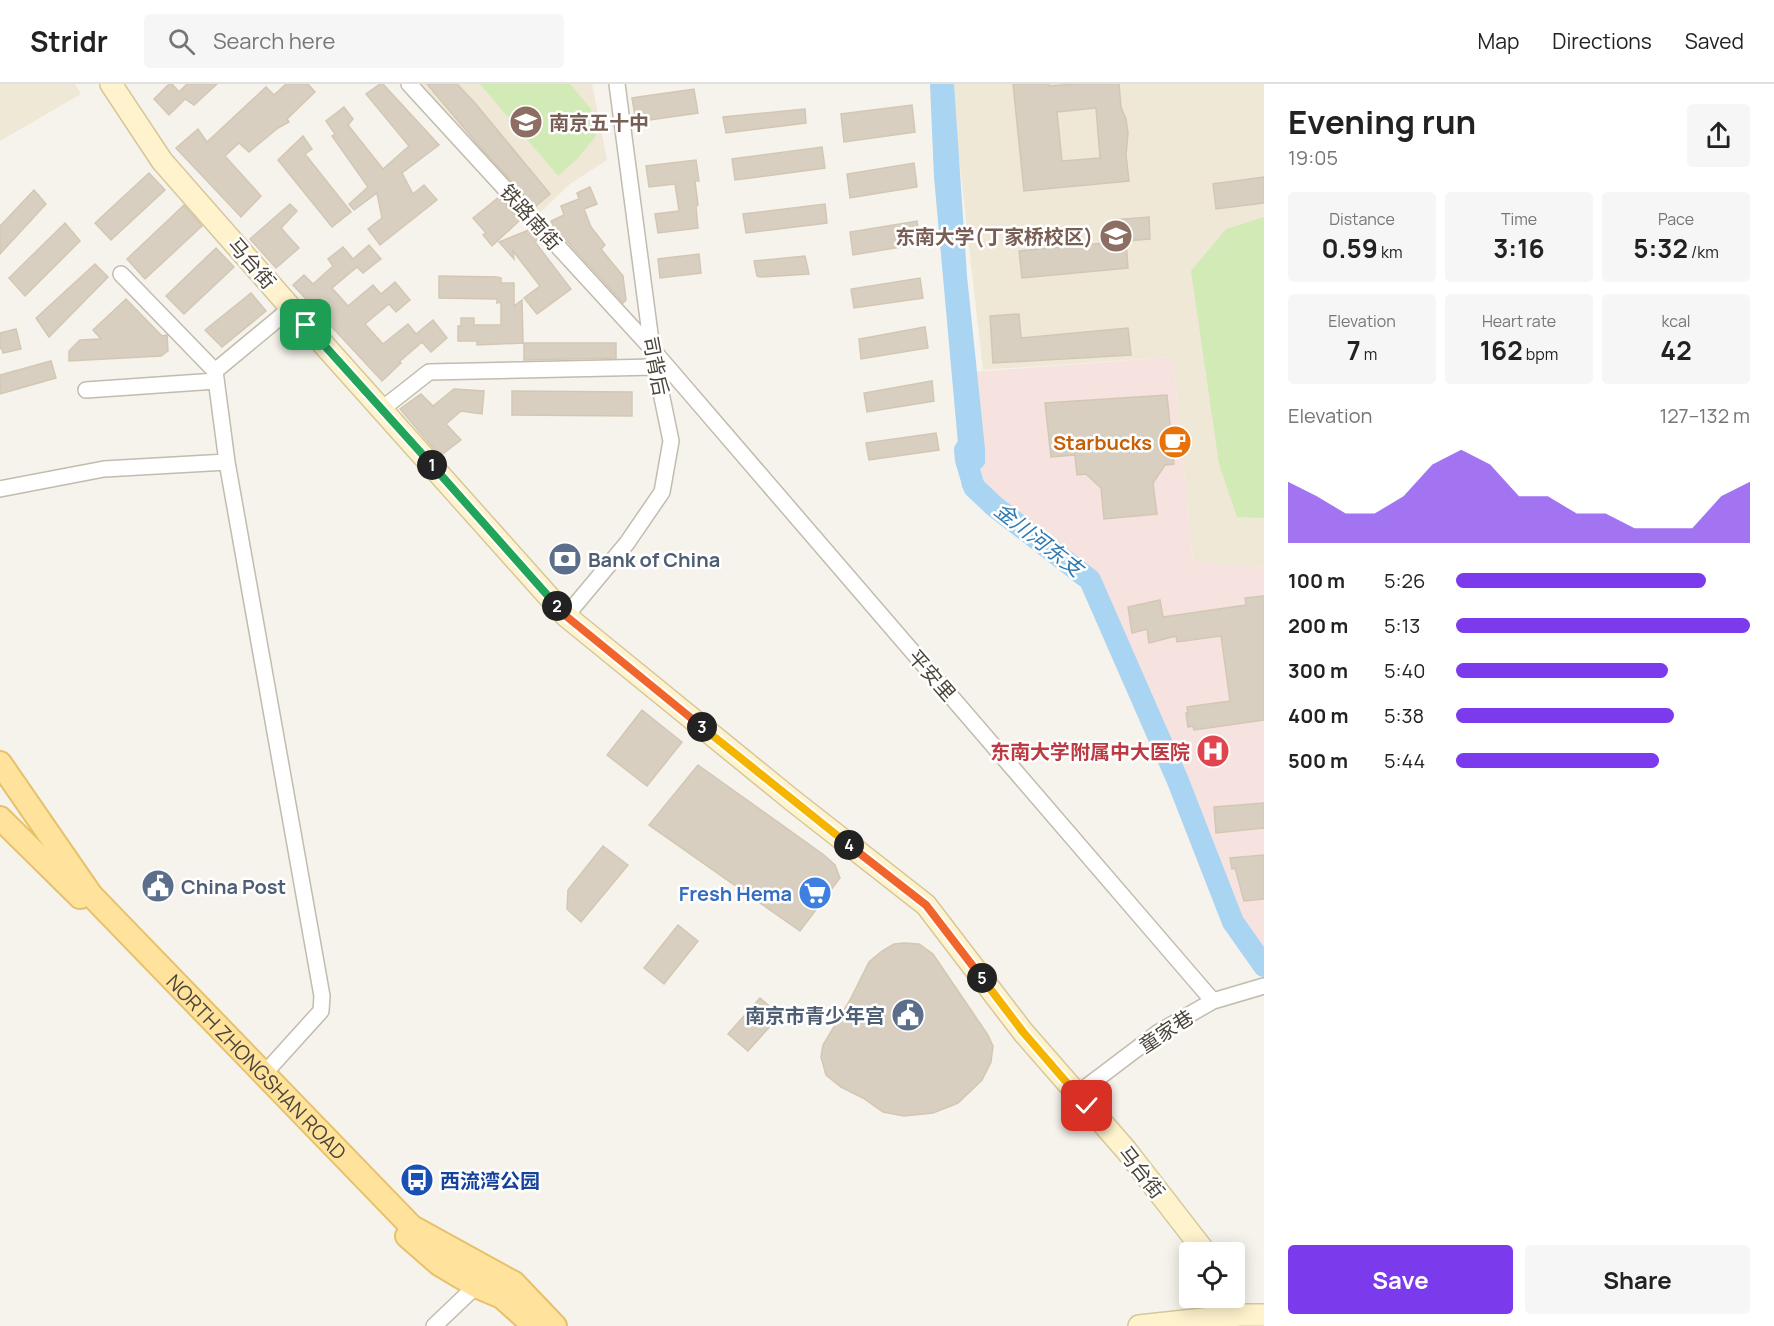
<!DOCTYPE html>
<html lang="en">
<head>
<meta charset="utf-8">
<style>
	:root { --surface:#fff; --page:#f6f6f6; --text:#222; --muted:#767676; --line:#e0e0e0; --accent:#7c3aed }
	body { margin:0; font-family:Manrope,"Noto Sans SC",sans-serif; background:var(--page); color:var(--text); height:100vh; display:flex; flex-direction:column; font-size:22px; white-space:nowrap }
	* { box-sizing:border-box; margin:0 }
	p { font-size:20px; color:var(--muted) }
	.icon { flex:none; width:33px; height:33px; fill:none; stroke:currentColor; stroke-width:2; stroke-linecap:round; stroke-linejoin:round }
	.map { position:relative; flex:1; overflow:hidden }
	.drawer { display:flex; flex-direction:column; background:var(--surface); width:510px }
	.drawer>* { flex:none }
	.tools { position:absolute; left:1179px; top:1158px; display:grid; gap:12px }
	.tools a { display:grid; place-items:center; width:66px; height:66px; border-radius:6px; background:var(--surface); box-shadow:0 3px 15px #0003; font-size:30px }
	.pin { position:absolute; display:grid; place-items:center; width:51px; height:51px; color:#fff; margin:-26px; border-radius:12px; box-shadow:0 3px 9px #0006 }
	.km { position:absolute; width:30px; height:30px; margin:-15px; border-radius:50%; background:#222; color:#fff; font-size:16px; line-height:30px; text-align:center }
	.round { display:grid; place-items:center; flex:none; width:63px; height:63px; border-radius:6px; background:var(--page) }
	.head { display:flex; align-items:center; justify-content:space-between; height:102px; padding:0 24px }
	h1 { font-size:33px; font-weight:700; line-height:45px }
	.figures { display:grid; grid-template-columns:repeat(3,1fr); gap:9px; height:102px; padding:6px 24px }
	.figures div { display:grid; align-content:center; border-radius:6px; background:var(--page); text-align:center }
	.figures b { font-size:26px; font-weight:700 }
	.figures small { font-size:16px; font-weight:400 }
	.figures p { font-size:16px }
	.chart { height:168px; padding:12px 24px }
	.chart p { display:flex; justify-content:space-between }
	.chart svg { width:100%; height:108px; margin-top:6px; fill:var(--accent); opacity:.7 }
	.primary-button { display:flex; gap:12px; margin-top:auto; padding:12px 24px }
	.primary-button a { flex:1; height:69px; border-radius:6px; background:var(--accent); color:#fff; font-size:24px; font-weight:700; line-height:69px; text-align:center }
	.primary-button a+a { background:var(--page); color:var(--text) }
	ul { padding:0 24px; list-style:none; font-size:20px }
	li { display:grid; grid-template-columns:96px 72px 1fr; align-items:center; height:45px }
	li i { height:15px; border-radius:8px; background:var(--accent) }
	header { display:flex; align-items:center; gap:36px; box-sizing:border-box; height:84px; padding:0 30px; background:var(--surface); border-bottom:2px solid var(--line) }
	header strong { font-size:28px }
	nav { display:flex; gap:33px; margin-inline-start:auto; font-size:21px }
	.search { width:420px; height:54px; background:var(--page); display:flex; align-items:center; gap:15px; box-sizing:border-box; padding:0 21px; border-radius:6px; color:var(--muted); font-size:22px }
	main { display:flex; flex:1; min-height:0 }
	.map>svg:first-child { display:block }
</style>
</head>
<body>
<header>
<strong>Stridr</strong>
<div class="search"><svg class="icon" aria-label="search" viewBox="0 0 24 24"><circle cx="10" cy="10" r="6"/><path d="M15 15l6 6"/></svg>Search here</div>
<nav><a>Map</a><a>Directions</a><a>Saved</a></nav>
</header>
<main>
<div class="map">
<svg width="1264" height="1242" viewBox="0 0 1264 1242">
	<rect width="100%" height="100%" fill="#f6f3ec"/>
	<!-- education -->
	<path fill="#efe8d6" d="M0 0H75L81 10 0 57Z
		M419 0H592L607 76 570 100 533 135Z
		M952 0H1264V484L1193 478 1173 273 983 286 954 30Z"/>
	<!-- medical -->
	<path fill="#f6e3e0" d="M1173 273 1193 478 1264 484V882L1233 838 1090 496 994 422 974 403 966 376 959 289Z"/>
	<!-- green -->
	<path fill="#d2eab5" d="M480 0H570L591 25 596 52 577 75 558 92Z
		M1264 133V434L1237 433 1219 380 1191 187 1226 145Z"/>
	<!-- water -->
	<path fill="#a9d4f2" d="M930 0H954L967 192 985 365V380L962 404 934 93Z"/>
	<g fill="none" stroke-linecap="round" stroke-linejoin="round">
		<!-- river -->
		<path stroke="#a9d4f2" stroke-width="22" d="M965 366 966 376 974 403 994 422 1090 496 1178 697 1233 838 1264 882"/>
	</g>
	<!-- building -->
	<path fill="#d8cfc1" stroke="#d3c7b4" stroke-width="1.5" fill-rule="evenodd" d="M169 0H172L179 8 187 0H217L194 21 185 15 169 31 154 15Z
		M286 0H308L315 8 287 35 289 38 278 44 249 68 239 59 225 72 261 112 241 133 176 64 198 45 207 58 266 3 274 11Z
		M380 0H383L439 61 402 89 413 110 424 101 437 116 380 161 368 145 382 134 377 109 354 126 349 120 368 103 332 52 335 50 326 37 344 23 353 35 348 41 383 85 409 62 366 10Z
		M427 0H457L475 19 550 110 535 123 480 63Z
		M1013 0H1049V2L1076 0H1119L1121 23 1126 35 1128 49 1126 71 1129 97 1024 107ZM1096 24 1100 74 1062 77 1057 28Z
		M694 5 698 29 636 38 632 14Z
		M912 21 915 48 844 58 841 30Z
		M805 25 806 39 726 49 723 33Z
		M303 52 312 65 305 70 351 128 332 143 278 76Z
		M822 63 825 84 735 96 732 75Z
		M696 76 699 97H695L698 121 696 122 698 144 658 149 655 130 679 127 675 100 649 103 646 82Z
		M914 79 917 103 850 114 847 90Z
		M149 89 165 106 111 156 95 139Z
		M1264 93V119L1216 125 1213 100Z
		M590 103 597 120 584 125 591 143 605 161 601 165 623 192 626 216 623 219 554 143 551 137 564 131 561 122 579 115 577 109Z
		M34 106 46 120 0 170V142Z
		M499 113 520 136 492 162 483 151 486 149 473 134Z
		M290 120 297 127 281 144 299 164 276 184 250 155Z
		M825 120 827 139 746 149 743 130Z
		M184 121 202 142 145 195 127 175Z
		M1149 133 1150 155 1126 157 1128 184 1022 194 1019 167 1115 158 1113 136Z
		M917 137 920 160 853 171 850 148Z
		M65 139 80 157 25 212 9 194Z
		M529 146 538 156 535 158 571 205 537 230 524 214 540 202 513 167 514 175 499 158Z
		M369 161 381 175 363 189 357 183 332 204 348 222 373 201 381 210 395 198 410 216 396 228 389 220 365 240 383 260 408 240 416 250 433 236 447 254 431 268 422 258 399 278 401 279 382 297 293 201 304 191 313 200 333 182 328 175 343 163 353 175Z
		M216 164 234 183 184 230 166 212Z
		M699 170 701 189 660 194 658 175Z
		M805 172 809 190 760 193 757 192 754 177Z
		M95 180 108 193 49 253 36 234Z
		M439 192 497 193 501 194V199H514V222L522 216 523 259 477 261V257H458V242H461V234H474V241H501V218L497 219V215L439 214Z
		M920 194 923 214 854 224 851 205Z
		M251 209 266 227 222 263 205 246Z
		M126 215 162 252 167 251 168 267 161 272 69 277V267L80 256 101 255 93 246Z
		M1019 230 1021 254 1128 244 1131 271 993 279 990 232Z
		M925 243 928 264 861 275 859 255Z
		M16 245 21 265 3 269 2 264 0 265V249Z
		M524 259H616V274L524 276Z
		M51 277 56 294 0 310V291Z
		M932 297 934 317 867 328 864 309Z
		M454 305 484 307 482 330 461 327 446 340 461 356 440 372 400 325 421 310 433 322Z
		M512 307 632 308V332L512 331Z
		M1167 311 1174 380 1165 381 1153 399 1157 430 1104 435 1101 404 1086 390 1077 391 1075 371 1051 373 1045 319Z
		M936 349 939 366 869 376 866 359Z
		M1264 512V636L1194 646 1193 642 1188 643 1186 629H1188L1187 623 1230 617 1221 552 1177 558 1176 552 1149 559 1147 545 1132 549 1128 523 1160 516 1163 533 1246 521 1245 514Z
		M642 626 682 658 647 702 607 671Z
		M698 681 824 771 835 781 840 794 800 847 649 741Z
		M1264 719V744L1216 749 1214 723Z
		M603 762 628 781 581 838 567 825 568 806Z
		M1264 771V815L1244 817 1235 784 1232 785 1230 774Z
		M678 841 698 857 664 900 644 884Z
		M904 859 919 860 933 870 988 951 993 962 991 978 982 996 958 1019 933 1029 904 1032 883 1028 863 1014 841 1003 826 991 821 973 823 961 850 916 869 878 882 867 894 860Z
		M760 914 780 931 748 967 728 950Z"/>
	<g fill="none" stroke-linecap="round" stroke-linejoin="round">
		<!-- street casing -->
		<g stroke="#c2bbae" stroke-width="18">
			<path id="street" d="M409 0 652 265 1213 917
				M121 190 215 287
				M86 306 216 297
				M382 325 429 288 655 283
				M227 378 215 287 291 224
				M0 405 104 385 227 378 322 912 321 927 264 990
				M566 532 627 459 662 408 671 357 652 265 617 0
				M1077 1010 1159 948 1213 917 1264 902
				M434 1242 476 1202"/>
		</g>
		<!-- secondary casing -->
		<g stroke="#d6c79b" stroke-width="24">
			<path id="secondary" d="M111 0 162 77 291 224 566 532 792 716 926 821 1023 948 1126 1066 1205 1168
				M1139 1242 1240 1231H1264"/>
		</g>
		<!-- primary casing -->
		<g stroke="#e6c16a" stroke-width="26">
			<g id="primary">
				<path id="s1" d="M0 679 91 811 412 1143 514 1199 555 1242"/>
				<path d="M0 734 80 813"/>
				<path d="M407 1152 439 1180 476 1202 502 1213 534 1242"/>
			</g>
		</g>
		<!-- street -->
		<use href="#street" stroke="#fff" stroke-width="15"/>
		<!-- secondary -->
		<use href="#secondary" stroke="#fff3cd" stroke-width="21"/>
		<!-- primary -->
		<use href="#primary" stroke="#ffe39c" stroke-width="22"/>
	</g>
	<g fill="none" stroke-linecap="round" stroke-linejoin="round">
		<!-- split-1 casing -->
		<g stroke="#fff" stroke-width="12">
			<path id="split-1" d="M306 241 432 381"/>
		</g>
		<!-- split-2 casing -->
		<g stroke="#fff" stroke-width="12">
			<path id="split-2" d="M432 381 557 522"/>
		</g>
		<!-- split-3 casing -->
		<g stroke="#fff" stroke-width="12">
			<path id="split-3" d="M557 522 566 532 702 643"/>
		</g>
		<!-- split-4 casing -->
		<g stroke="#fff" stroke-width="12">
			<path id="split-4" d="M702 643 849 761"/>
		</g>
		<!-- split-5 casing -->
		<g stroke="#fff" stroke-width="12">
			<path id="split-5" d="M849 761 926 821 982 894"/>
		</g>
		<!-- split-6 casing -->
		<g stroke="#fff" stroke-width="12">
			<path id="split-6" d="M982 894 1023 948 1087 1022"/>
		</g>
		<!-- split-1 -->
		<use href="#split-1" stroke="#22a559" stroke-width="8"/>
		<!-- split-2 -->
		<use href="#split-2" stroke="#22a559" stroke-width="8"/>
		<!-- split-3 -->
		<use href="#split-3" stroke="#f0652b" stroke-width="8"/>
		<!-- split-4 -->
		<use href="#split-4" stroke="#f5b400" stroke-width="8"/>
		<!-- split-5 -->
		<use href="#split-5" stroke="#f0652b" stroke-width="8"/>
		<!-- split-6 -->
		<use href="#split-6" stroke="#f5b400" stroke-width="8"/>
	</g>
	<!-- icons -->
	<defs>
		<g id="school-disc" transform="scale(1.725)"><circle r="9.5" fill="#8d6e63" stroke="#fff"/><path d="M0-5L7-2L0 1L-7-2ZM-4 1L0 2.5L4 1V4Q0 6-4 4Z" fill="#fff"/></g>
		<g id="university-disc" transform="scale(1.725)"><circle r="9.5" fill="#8d6e63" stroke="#fff"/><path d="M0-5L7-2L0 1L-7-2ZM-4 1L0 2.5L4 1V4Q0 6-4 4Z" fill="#fff"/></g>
		<g id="cafe-disc" transform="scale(1.725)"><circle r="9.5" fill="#e8710a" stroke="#fff"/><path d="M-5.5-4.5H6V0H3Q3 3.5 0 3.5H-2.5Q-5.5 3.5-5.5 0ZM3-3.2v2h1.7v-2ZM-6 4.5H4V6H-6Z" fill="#fff"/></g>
		<g id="bank-disc" transform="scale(1.725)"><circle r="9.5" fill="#5c6f8a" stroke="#fff"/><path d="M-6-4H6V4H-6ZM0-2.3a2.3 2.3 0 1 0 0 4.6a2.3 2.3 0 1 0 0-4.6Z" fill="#fff"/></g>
		<g id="hospital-disc" transform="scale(1.725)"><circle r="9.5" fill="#e0444e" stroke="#fff"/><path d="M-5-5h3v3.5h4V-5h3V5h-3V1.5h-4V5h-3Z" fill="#fff"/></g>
		<g id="civic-disc" transform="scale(1.725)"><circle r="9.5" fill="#5c6f8a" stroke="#fff"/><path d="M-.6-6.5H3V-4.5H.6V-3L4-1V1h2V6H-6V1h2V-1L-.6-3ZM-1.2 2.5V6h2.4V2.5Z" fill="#fff"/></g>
		<g id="supermarket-disc" transform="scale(1.725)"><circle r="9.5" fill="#3f7fe0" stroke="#fff"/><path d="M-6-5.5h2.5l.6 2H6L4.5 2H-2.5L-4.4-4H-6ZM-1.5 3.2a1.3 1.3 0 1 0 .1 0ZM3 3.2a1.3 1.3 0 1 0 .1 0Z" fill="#fff"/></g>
		<g id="bus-disc" transform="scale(1.725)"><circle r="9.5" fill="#1a4fb4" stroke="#fff"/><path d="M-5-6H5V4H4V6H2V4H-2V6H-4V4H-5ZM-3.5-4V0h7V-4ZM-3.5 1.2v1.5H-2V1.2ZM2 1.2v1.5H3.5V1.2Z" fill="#fff"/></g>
	</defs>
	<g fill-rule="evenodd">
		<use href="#school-disc" x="526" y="38"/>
		<use href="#university-disc" x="1116" y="152"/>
		<use href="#cafe-disc" x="1175" y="358"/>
		<use href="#bank-disc" x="565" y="475"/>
		<use href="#hospital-disc" x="1213" y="667"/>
		<use href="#civic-disc" x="158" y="802"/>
		<use href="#supermarket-disc" x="815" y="809"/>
		<use href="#civic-disc" x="908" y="931"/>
		<use href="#bus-disc" x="417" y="1096"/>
	</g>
	<g text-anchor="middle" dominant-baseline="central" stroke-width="5" stroke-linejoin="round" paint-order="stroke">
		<!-- education labels -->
		<g font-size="20" font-weight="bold" fill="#785e54" stroke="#fff" text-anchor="start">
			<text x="549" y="38">南京五十中</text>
			<text x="1093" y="152" text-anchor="end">东南大学(丁家桥校区)</text>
		</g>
		<!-- street labels -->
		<g font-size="20" fill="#4b4439" stroke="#fff">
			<text transform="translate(531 133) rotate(48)">铁路南街</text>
			<text transform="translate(252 179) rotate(49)">马台街</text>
			<text transform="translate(656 282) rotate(79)">司背后</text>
			<text transform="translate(932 591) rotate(49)">平安里</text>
			<text transform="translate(1166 947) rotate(-33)">童家巷</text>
			<text stroke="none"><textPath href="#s1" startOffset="399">NORTH ZHONGSHAN ROAD</textPath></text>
			<text transform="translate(1142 1088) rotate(52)">马台街</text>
		</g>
		<!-- food labels -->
		<g font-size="20" font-weight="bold" fill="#c56008" stroke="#fff" text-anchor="end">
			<text x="1152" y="358">Starbucks</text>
		</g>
		<!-- service labels -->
		<g font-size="20" font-weight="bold" fill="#4e5e75" stroke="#fff" text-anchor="start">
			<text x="588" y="475">Bank of China</text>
			<text x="181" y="802">China Post</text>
			<text x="885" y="931" text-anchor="end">南京市青少年宫</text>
		</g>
		<!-- health labels -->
		<g font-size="20" font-weight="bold" fill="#be3a42" stroke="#fff" text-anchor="end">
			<text x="1190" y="667">东南大学附属中大医院</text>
		</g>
		<!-- shop labels -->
		<g font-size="20" font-weight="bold" fill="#366cbe" stroke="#fff" text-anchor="end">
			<text x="792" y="809">Fresh Hema</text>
		</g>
		<!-- transit labels -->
		<g font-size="20" font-weight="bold" fill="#164399" stroke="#fff" text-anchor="start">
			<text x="440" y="1096">西流湾公园</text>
		</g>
		<!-- water labels -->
		<g font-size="21" font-style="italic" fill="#2e7ab2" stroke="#fff">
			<text transform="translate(1039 455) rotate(38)">金川河东支</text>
		</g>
	</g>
</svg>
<div class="tools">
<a><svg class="icon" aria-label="locate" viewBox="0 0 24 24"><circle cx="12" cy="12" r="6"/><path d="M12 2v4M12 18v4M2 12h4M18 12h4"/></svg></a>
</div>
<div class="pin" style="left:306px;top:241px;background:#1e9e55"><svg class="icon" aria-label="arrive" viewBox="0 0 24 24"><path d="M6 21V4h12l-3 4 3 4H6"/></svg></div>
<div class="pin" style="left:1087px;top:1022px;background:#d93025"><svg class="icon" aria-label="check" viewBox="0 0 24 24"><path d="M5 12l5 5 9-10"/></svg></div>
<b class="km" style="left:432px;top:381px">1</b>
<b class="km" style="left:557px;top:522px">2</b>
<b class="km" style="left:702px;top:643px">3</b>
<b class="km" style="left:849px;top:761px">4</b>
<b class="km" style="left:982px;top:894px">5</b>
</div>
<section class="drawer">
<div class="head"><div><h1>Evening run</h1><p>19:05</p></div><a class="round"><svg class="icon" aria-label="share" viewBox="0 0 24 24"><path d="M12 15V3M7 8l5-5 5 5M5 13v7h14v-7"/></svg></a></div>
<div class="figures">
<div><p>Distance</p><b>0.59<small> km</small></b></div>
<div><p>Time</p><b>3:16</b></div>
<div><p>Pace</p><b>5:32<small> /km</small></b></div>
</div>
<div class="figures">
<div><p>Elevation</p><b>7<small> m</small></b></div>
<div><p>Heart rate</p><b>162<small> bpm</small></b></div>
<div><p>kcal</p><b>42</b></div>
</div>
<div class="chart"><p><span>Elevation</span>127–132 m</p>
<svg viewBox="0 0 160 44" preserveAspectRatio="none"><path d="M0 44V19L10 25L20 32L30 32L40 25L50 12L60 6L70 12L80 25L90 25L100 32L110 32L120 38L130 38L140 38L150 25L160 19V44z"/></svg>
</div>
<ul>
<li><b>100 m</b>5:26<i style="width:85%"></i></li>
<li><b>200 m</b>5:13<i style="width:100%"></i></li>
<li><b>300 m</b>5:40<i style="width:72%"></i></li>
<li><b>400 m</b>5:38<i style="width:74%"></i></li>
<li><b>500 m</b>5:44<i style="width:69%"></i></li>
</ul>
<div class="primary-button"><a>Save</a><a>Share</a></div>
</section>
</main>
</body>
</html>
